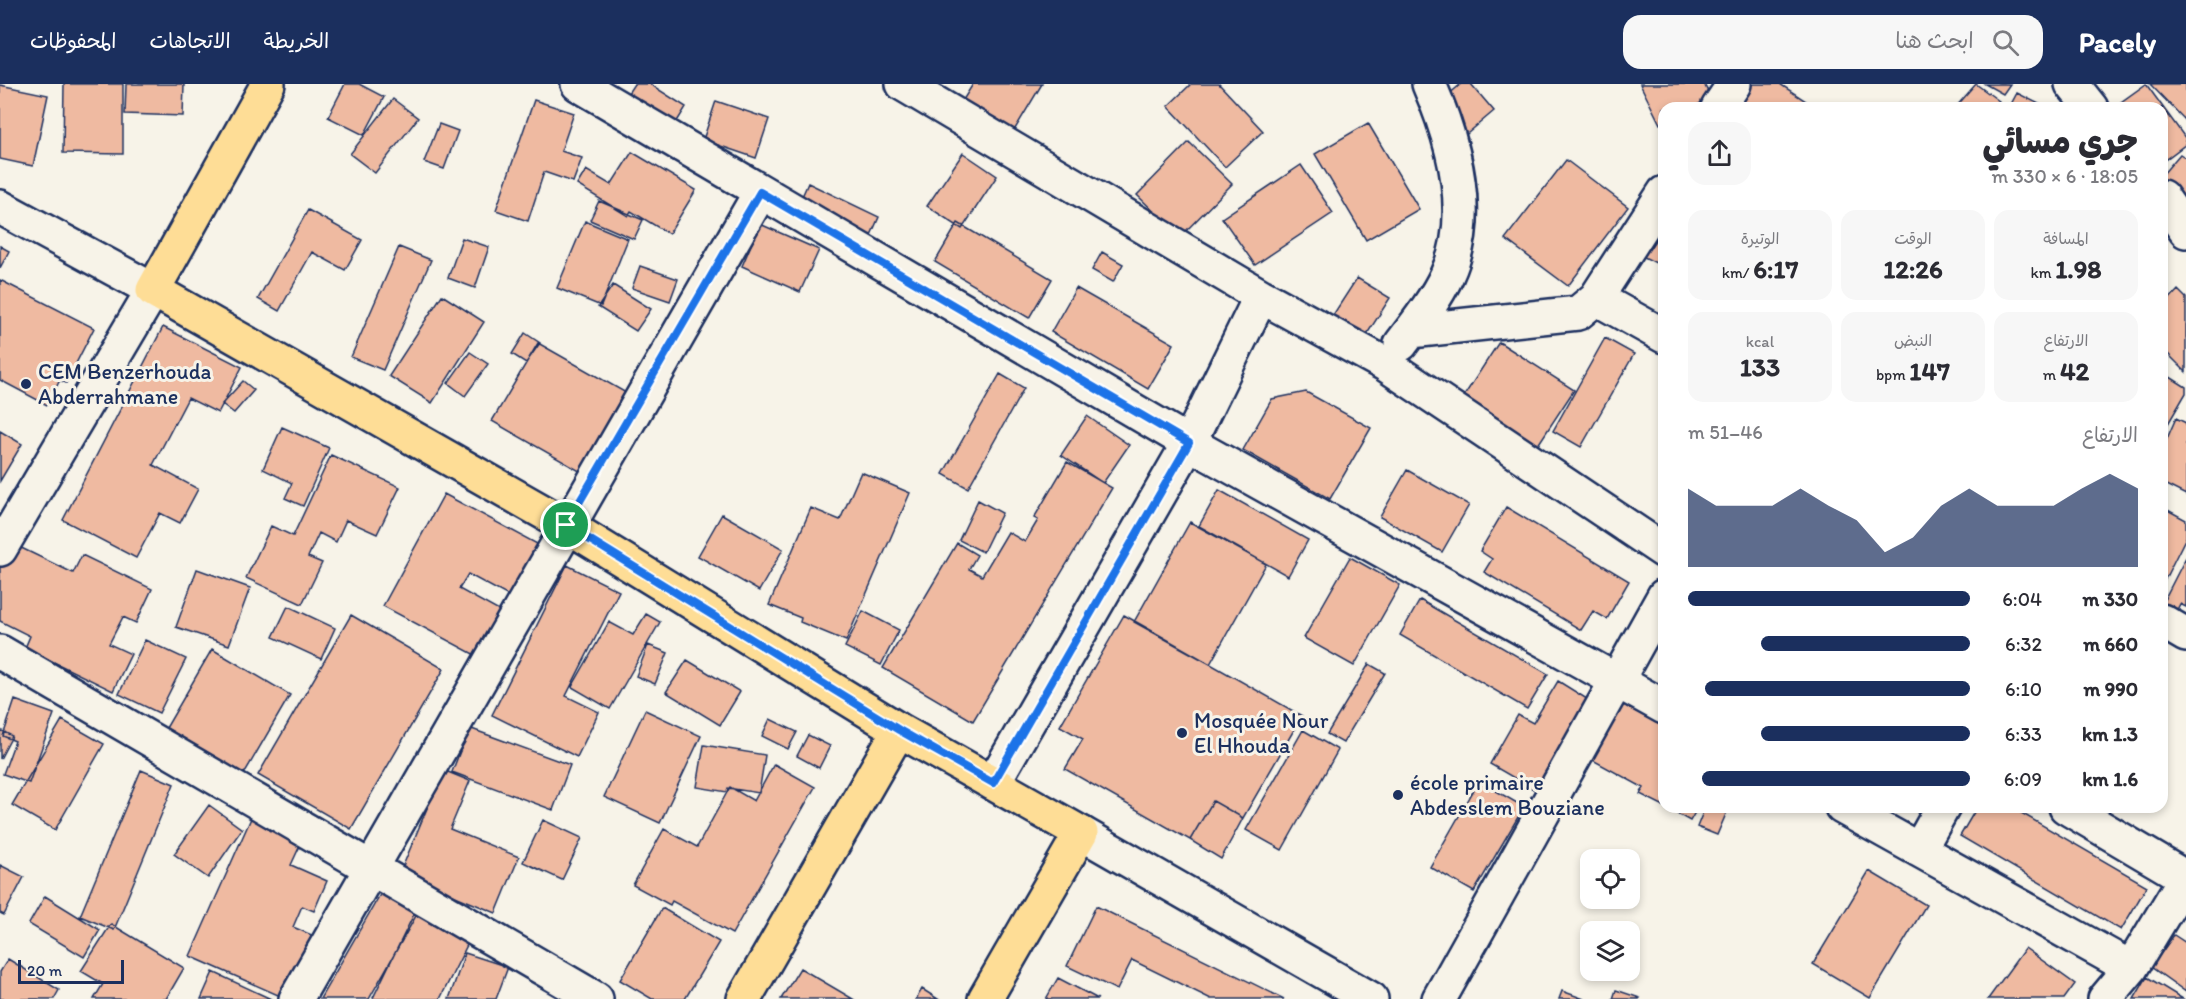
<!DOCTYPE html>
<html lang="ar">
<head>
<meta charset="utf-8">
<style>
	:root { --surface:#fff; --page:#f7f7f7; --text:#2b2b33; --muted:#7c7c81; --accent:#1b2f5e }
	body { margin:0; font-family:Itim,"Playpen Sans Arabic",sans-serif; background:var(--page); color:var(--text); direction:rtl; height:100vh; display:flex; flex-direction:column; font-size:22px; white-space:nowrap }
	* { box-sizing:border-box; margin:0 }
	p { font-size:20px; color:var(--muted) }
	.icon { flex:none; width:33px; height:33px; fill:none; stroke:currentColor; stroke-width:2; stroke-linecap:round; stroke-linejoin:round }
	.map { position:relative; flex:1; overflow:hidden; direction:ltr }
	.side { position:absolute; left:1658px; top:18px; width:510px; height:711px; display:flex; flex-direction:column; background:var(--surface); border-radius:18px; box-shadow:0 3px 9px #0003; direction:rtl }
	.side>* { flex:none }
	.controls { position:absolute; left:1580px; top:765px; display:grid; gap:12px }
	.controls a { display:grid; place-items:center; width:60px; height:60px; border-radius:12px; background:var(--surface); box-shadow:0 3px 9px #0003; font-size:30px }
	.scale { position:absolute; left:18px; bottom:15px; width:106px; box-sizing:border-box; padding-left:6px; border:3px solid #1b2f5e; border-top:0; font-size:16px; line-height:21px; white-space:nowrap; color:#1b2f5e; -webkit-text-stroke:4px #f7f3e8; paint-order:stroke }
	.pin { position:absolute; display:grid; place-items:center; width:51px; height:51px; color:#fff; margin:-26px; border:3px solid #fff; border-radius:50%; box-shadow:0 2px 6px #0007 }
	.round { display:grid; place-items:center; flex:none; width:63px; height:63px; border-radius:18px; background:var(--page) }
	.headline { display:flex; align-items:center; justify-content:space-between; height:102px; padding:0 30px }
	h1 { font-size:33px; font-weight:800; line-height:45px }
	.figures { display:grid; grid-template-columns:repeat(3,1fr); gap:9px; height:102px; padding:6px 30px }
	.figures div { display:grid; align-content:center; border-radius:15px; background:var(--page); text-align:center }
	.figures b { font-size:26px; font-weight:800 }
	.figures small { font-size:16px; font-weight:400 }
	.figures p { font-size:16px }
	.chart { height:168px; padding:12px 30px }
	.chart p { display:flex; justify-content:space-between }
	.chart svg { width:100%; height:108px; margin-top:6px; fill:var(--accent); opacity:.7 }
	ul { padding:0 30px; list-style:none; font-size:20px }
	li { display:grid; grid-template-columns:96px 72px 1fr; align-items:center; height:45px }
	li i { height:15px; border-radius:8px; background:var(--accent) }
	header { display:flex; align-items:center; gap:36px; box-sizing:border-box; height:84px; padding:0 30px; background:var(--accent); color:#fff }
	header strong { font-size:28px }
	nav { display:flex; gap:33px; margin-inline-start:auto; font-size:21px }
	.search { width:420px; height:54px; background:var(--page); display:flex; align-items:center; gap:15px; box-sizing:border-box; padding:0 21px; border-radius:18px; color:var(--muted); font-size:22px }
	.map>svg:first-child { display:block }
</style>
</head>
<body>
<header>
<strong>Pacely</strong>
<div class="search"><svg class="icon" aria-label="search" viewBox="0 0 24 24"><circle cx="10" cy="10" r="6"/><path d="M15 15l6 6"/></svg>ابحث هنا</div>
<nav><a>الخريطة</a><a>الاتجاهات</a><a>المحفوظات</a></nav>
</header>
<div class="map">
<svg width="2186" height="915" viewBox="0 0 2186 915">
	<rect width="100%" height="100%" fill="#f7f3e8"/>
	<filter id="ink" filterUnits="userSpaceOnUse"><feTurbulence type="fractalNoise" baseFrequency=".0167" numOctaves="2"/><feDisplacementMap in="SourceGraphic" scale="12" xChannelSelector="R" yChannelSelector="G"/><feConvolveMatrix kernelMatrix="1 2 1 2 8 2 1 2 1" color-interpolation-filters="sRGB"/></filter>
	<g filter="url(#ink)">
		<!-- building -->
		<path fill="#efbaa1" stroke="#1b2f5e" stroke-width="1.5" d="M64 0H123V70L63 69Z
			M126 0H184L183 32 125 30Z
			M345 0H359L384 13 364 51 328 33Z
			M634 0H650L686 23 673 44 626 12Z
			M973 0H1042L1009 55 958 24Z
			M1191 0H1219L1263 47 1225 83 1168 22Z
			M1461 0H1471L1494 27 1461 55 1434 23Z
			M1640 0H1704L1711 14 1691 24H1664V38L1660 40Z
			M1742 0H1780L1815 23 1726 24Z
			M1976 0 1999 17 1992 24H1955Z
			M1985 0H2010L2003 10Z
			M2146 0 2186 55V60L2162 78V24H2125L2121 18Z
			M2150 0H2186V37Z
			M0 1 48 11 33 82 0 75Z
			M2017 9 2047 24H2009Z
			M393 15 418 34 375 89 350 70Z
			M534 16 574 29 561 67 582 74 573 98 544 88 528 137 496 126Z
			M716 17 769 35 756 74 703 56Z
			M1368 39 1419 125 1366 156 1315 70Z
			M439 40 458 47 444 85 424 78Z
			M1189 58 1232 100 1180 153 1137 111Z
			M632 68 696 106 669 150 631 127 628 132 577 101 586 86 611 101Z
			M963 69 997 92 962 145 927 122Z
			M2180 70 2186 74V119L2162 99V91Z
			M1566 76 1628 123 1568 202 1505 155Z
			M1301 81 1333 129 1255 181 1222 134Z
			M808 99 879 133 868 158 797 124Z
			M599 117 643 136 634 155 590 136Z
			M1664 123V183L1638 170Z
			M308 126 362 156 345 186 312 168 279 227 258 215Z
			M585 137 628 155 601 222 557 204Z
			M958 139 1052 195 1029 234 935 178Z
			M760 140 819 166 800 208 742 182Z
			M462 154 489 163 475 204 448 194Z
			M0 162 9 167 0 184Z
			M399 163 431 176 383 286 351 273Z
			M1102 168 1123 180 1113 198 1092 186Z
			M640 182 678 195 670 217 632 204Z
			M1357 194 1390 214 1355 269 1322 248Z
			M0 196 94 244 66 299 60 296 47 321 0 296Z
			M613 201 651 225 636 247 598 223Z
			M1076 204 1174 260 1148 305 1051 248Z
			M2178 206 2186 214V288L2162 264V223Z
			M442 211 484 238 432 319 389 292Z
			M163 243 242 283 218 329 188 314 153 381 198 405 180 439 160 429 136 474 63 436Z
			M525 249 540 259 526 279 512 270Z
			M1605 254 1634 270 1581 363 1553 347Z
			M1499 258 1574 306 1536 364 1462 315Z
			M538 259 628 310 583 389 492 337Z
			M470 268 488 280 465 312 448 299Z
			M2162 288 2186 303V309L2162 350Z
			M1000 290 1024 304 968 404 943 390Z
			M243 297 254 306 234 329 222 320Z
			M1306 308 1371 344 1330 415 1243 366 1272 315Z
			M1087 332 1129 361 1103 399 1061 371Z
			M2176 334 2186 339V411L2162 399V366Z
			M282 343 329 364 303 422 285 414 292 399 263 385Z
			M0 347 22 360 0 397Z
			M331 371 400 403 377 450 346 436 336 458 319 449 308 473 322 479 302 520 246 494 271 442 293 452Z
			M1067 378 1112 404 973 637 883 584 957 459 977 471 969 485 982 492 1008 448 1025 458 1038 436 1034 434Z
			M1407 386 1469 421 1442 468 1380 433Z
			M861 388 910 409 846 557 800 538 801 534 769 521 811 424 840 436Z
			M1219 406 1308 456 1288 492 1199 442Z
			M444 410 541 462 512 514 468 490 459 505 501 528 477 572 383 522Z
			M978 416 1002 429 983 468 959 456Z
			M1506 423 1629 497 1607 535 1593 527 1581 546 1484 488 1492 475 1480 467Z
			M2162 423 2186 436V453L2162 501Z
			M722 430 783 465 759 507 698 472Z
			M1190 438 1266 480 1210 580 1134 538Z
			M11 459 73 489 82 471 152 505 136 539 123 533 109 560 131 570 113 607 25 564 30 552 0 537V481Z
			M1350 473 1400 501 1354 582 1304 554Z
			M2186 473V523L2180 520 2169 541 2162 537V520Z
			M567 481 619 507 566 612 599 628 577 673 492 631Z
			M197 485 250 504 229 561 176 543Z
			M1420 516 1548 590 1527 625 1400 551Z
			M288 522 335 544 321 575 273 553Z
			M863 527 899 546 881 581 845 563Z
			M646 530 660 538 610 625 572 603 609 538 633 551Z
			M351 531 444 585 351 745 258 691Z
			M1124 531 1302 632 1243 734 1213 717 1190 756 1065 685 1083 655 1060 642Z
			M145 556 186 575 159 629 119 610Z
			M648 561 668 569 655 600 636 592Z
			M212 565 290 611 244 690 166 644Z
			M687 576 740 608 720 641 666 608Z
			M1369 580 1385 589 1343 659 1327 650Z
			M1558 597 1587 615 1535 706 1490 680 1518 631 1533 639Z
			M15 616 54 630 29 699 3 690 15 657 3 652Z
			M1620 619 1664 643V722L1640 710 1644 704 1589 674Z
			M645 626 701 652 660 739 604 713Z
			M770 635 797 648 788 665 762 652Z
			M62 636 104 660 55 746 12 721Z
			M469 644 570 681 553 726 452 688Z
			M0 646 12 652 0 675Z
			M1303 646 1338 666 1282 766 1246 746Z
			M808 651 830 662 819 684 797 672Z
			M704 661 765 671 759 709 728 704 727 708 697 703Z
			M774 680 815 703 732 850 672 817 670 821 633 801 664 745 697 763 730 703 754 717Z
			M141 686 174 700 114 846 80 832Z
			M443 686 470 697 450 745 519 773 496 829 400 789Z
			M1479 697 1524 723 1474 808 1430 783Z
			M1213 717 1243 734 1221 775 1190 756Z
			M209 721 242 745 208 794 174 770Z
			M1665 723H1698L1690 737Z
			M1705 723H1729L1717 751 1697 743Z
			M1977 723H2011L2147 802 2121 846 1960 752Z
			M252 732 303 755 291 781 327 797 314 827 302 822 293 843 316 853 287 915 190 872Z
			M543 736 582 754 562 796 523 778Z
			M0 781 24 793 4 831 0 829Z
			M1869 787 1926 821 1870 914 1813 880Z
			M381 809 417 830 369 915H320Z
			M45 812 100 846 84 873 29 840Z
			M1096 822 1284 915H1211L1132 876 1117 906 1067 882Z
			M662 824 719 858 685 915H652L620 896Z
			M414 830 469 857 440 915H375L373 914Z
			M111 840 184 884 166 915H94L103 900 81 887Z
			M2174 851 2186 859V908L2151 883Z
			M2025 864 2075 900 2064 915H1988Z
			M465 869 508 883 496 915H449Z
			M8 875 59 906 54 915H0V888Z
			M800 884 853 915H781Z
			M213 888 271 915H201Z
			M2147 893 2183 915H2134Z
			M1058 894 1098 915H1046Z
			M922 905 938 915H916Z
			M1616 906 1640 914 1639 915H1613Z
			M1562 907 1584 915H1559Z"/>
		<g fill="none" stroke-linecap="round" stroke-linejoin="round">
			<!-- minor casing -->
			<g stroke="#1b2f5e" stroke-width="38">
				<path id="minor" d="M578 0 1189 359 1664 623
					M903 0 1261 212 1385 280 1664 467
					M2072 0 2091 24
					M1718 24 1734 0
					M2162 113 2186 147
					M0 123 153 206 0 465
					M1596 214 1664 252
					M1411 247 1578 229 1596 214 1664 109
					M1401 260C1417 239 1436 215 1447 191 1475 131 1454 58 1429 0
					M2162 537 2186 551
					M0 568 596 915
					M993 699 1189 359 1261 212
					M1842 723 2131 884
					M2066 723 2186 794
					M1081 749 1371 915
					M1919 766 1943 723
					M296 915 760 109
					M1439 915 1664 512
					M2105 915 2131 884 2186 793"/>
			</g>
			<!-- major casing -->
			<g stroke="#1b2f5e" stroke-width="38">
				<path id="major" d="M268 0 153 206 566 441 899 646 1081 749 985 915
					M744 915 899 646"/>
			</g>
			<!-- minor -->
			<use href="#minor" stroke="#f7f3e8" stroke-width="33"/>
			<!-- major -->
			<use href="#major" stroke="#fedd96" stroke-width="33"/>
		</g>
	</g>
	<g fill="none" stroke-linecap="round" stroke-linejoin="round" filter="url(#ink)">
		<!-- route casing -->
		<g stroke="#fff" stroke-width="12">
			<path id="route" d="M760 108 1189 359 993 699 899 646 566 441Z"/>
		</g>
		<!-- route -->
		<use href="#route" stroke="#1a73e8" stroke-width="8"/>
	</g>
	<!-- markers -->
	<g fill="#1b2f5e" stroke="#f7f3e8" stroke-width="2">
		<circle cx="26" cy="300" r="6"/>
		<circle cx="1182" cy="649" r="6"/>
		<circle cx="1398" cy="711" r="6"/>
	</g>
	<g text-anchor="middle" dominant-baseline="central" stroke-width="6" stroke-linejoin="round" paint-order="stroke">
		<!-- poi labels -->
		<g font-size="22" fill="#1b2f5e" stroke="#f7f3e8" text-anchor="start">
			<text x="38" y="287">CEM Benzerhouda<tspan x="38" dy="25">Abderrahmane</tspan></text>
			<text x="1194" y="636">Mosquée Nour<tspan x="1194" dy="25">El Hhouda</tspan></text>
			<text x="1410" y="698">école primaire<tspan x="1410" dy="25">Abdesslem Bouziane</tspan></text>
		</g>
	</g>
</svg>
<div class="controls">
<a><svg class="icon" aria-label="locate" viewBox="0 0 24 24"><circle cx="12" cy="12" r="6"/><path d="M12 2v4M12 18v4M2 12h4M18 12h4"/></svg></a>
<a><svg class="icon" aria-label="layers" viewBox="0 0 24 24"><path d="M12 4l9 5-9 5-9-5zM3 14l9 5 9-5"/></svg></a>
</div>
<div class="scale">20 m</div>
<div class="pin" style="left:566px;top:441px;background:#1e9e55"><svg class="icon" aria-label="arrive" viewBox="0 0 24 24"><path d="M6 21V4h12l-3 4 3 4H6"/></svg></div>
<section class="side">
<div class="headline"><div><h1>جري مسائي</h1><p>18:05 · 6 × 330 m</p></div><a class="round"><svg class="icon" aria-label="share" viewBox="0 0 24 24"><path d="M12 15V3M7 8l5-5 5 5M5 13v7h14v-7"/></svg></a></div>
<div class="figures">
<div><p>المسافة</p><b>1.98<small> km</small></b></div>
<div><p>الوقت</p><b>12:26</b></div>
<div><p>الوتيرة</p><b>6:17<small> /km</small></b></div>
</div>
<div class="figures">
<div><p>الارتفاع</p><b>42<small> m</small></b></div>
<div><p>النبض</p><b>147<small> bpm</small></b></div>
<div><p>kcal</p><b>133</b></div>
</div>
<div class="chart"><p><span>الارتفاع</span>46–51 m</p>
<svg viewBox="0 0 160 44" preserveAspectRatio="none"><path d="M0 44V12L10 19L20 19L30 19L40 12L50 19L60 25L70 38L80 32L90 19L100 12L110 19L120 19L130 19L140 12L150 6L160 12V44z"/></svg>
</div>
<ul>
<li><b>330 m</b>6:04<i style="width:100%"></i></li>
<li><b>660 m</b>6:32<i style="width:74%"></i></li>
<li><b>990 m</b>6:10<i style="width:94%"></i></li>
<li><b>1.3 km</b>6:33<i style="width:74%"></i></li>
<li><b>1.6 km</b>6:09<i style="width:95%"></i></li>
</ul>
</section>
</div>
</body>
</html>
